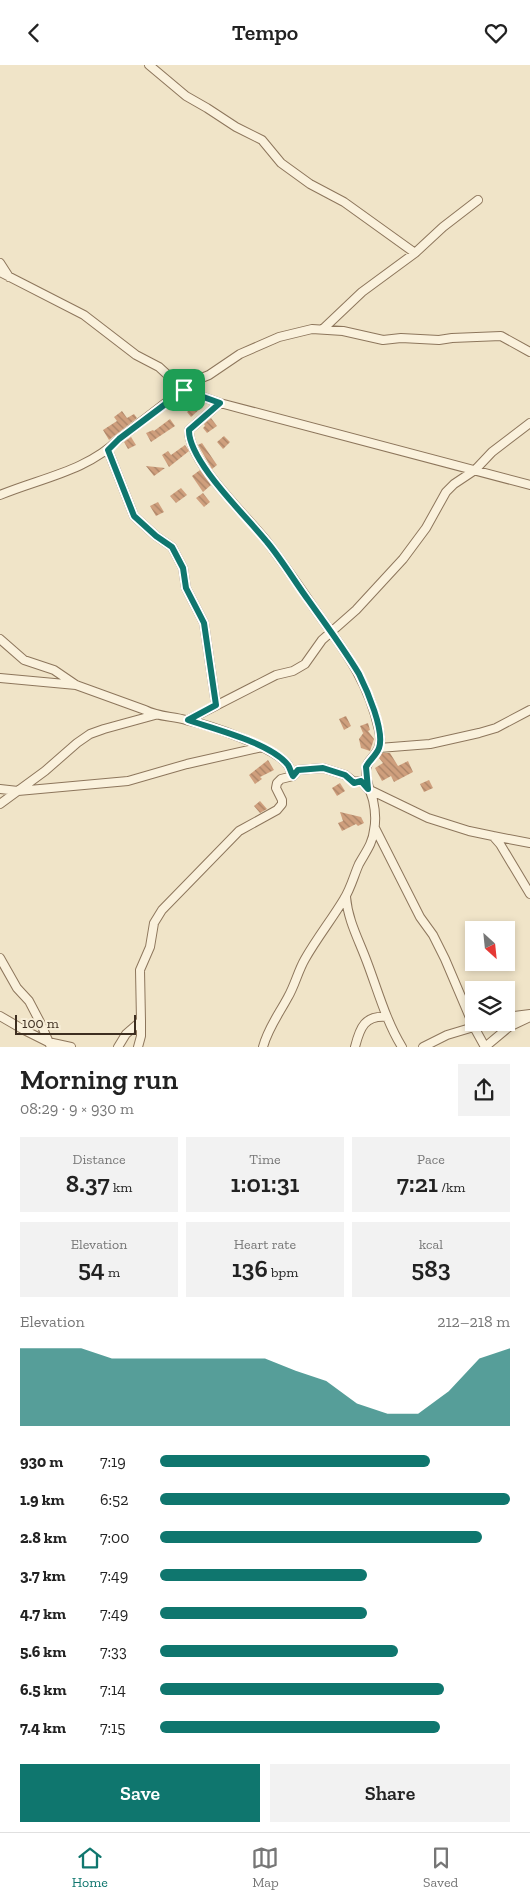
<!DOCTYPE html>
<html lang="en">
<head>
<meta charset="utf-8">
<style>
	:root { --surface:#fff; --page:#f2f2f2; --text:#222; --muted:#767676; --line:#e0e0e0; --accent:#0f766e }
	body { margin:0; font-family:"Zilla Slab",serif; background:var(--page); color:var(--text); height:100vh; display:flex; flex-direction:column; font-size:19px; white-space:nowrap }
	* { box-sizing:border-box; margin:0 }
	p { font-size:16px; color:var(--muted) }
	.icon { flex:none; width:28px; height:28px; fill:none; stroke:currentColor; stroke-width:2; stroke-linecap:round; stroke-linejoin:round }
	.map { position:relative; height:982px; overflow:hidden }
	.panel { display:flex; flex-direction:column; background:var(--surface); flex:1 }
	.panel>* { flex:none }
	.needle { width:32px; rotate:153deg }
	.fabs { position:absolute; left:465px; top:856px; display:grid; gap:10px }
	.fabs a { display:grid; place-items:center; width:50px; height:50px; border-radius:0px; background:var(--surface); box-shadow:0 2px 8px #0003; font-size:25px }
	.scale { position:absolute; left:15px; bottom:12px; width:121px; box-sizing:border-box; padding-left:5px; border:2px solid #3d2e20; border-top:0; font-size:14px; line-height:18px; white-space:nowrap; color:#3d2e20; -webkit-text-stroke:4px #f7eed8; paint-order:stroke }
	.pin { position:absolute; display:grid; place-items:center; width:42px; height:42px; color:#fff; margin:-21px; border-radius:10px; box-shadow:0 2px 8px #0006 }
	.round { display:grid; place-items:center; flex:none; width:52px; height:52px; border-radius:0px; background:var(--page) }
	.head { display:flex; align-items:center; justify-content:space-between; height:85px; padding:0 20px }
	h1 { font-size:28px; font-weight:600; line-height:38px }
	.metrics { display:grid; grid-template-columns:repeat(3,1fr); gap:8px; height:85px; padding:5px 20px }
	.metrics div { display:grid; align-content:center; border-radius:0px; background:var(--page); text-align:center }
	.metrics b { font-size:25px; font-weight:600 }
	.metrics small { font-size:14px; font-weight:400 }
	.metrics p { font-size:14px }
	.chart { height:140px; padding:10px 20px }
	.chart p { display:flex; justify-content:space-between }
	.chart svg { width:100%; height:90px; margin-top:5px; fill:var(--accent); opacity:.7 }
	.button { display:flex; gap:10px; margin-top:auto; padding:10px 20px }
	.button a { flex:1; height:58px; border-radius:0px; background:var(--accent); color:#fff; font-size:20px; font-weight:600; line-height:58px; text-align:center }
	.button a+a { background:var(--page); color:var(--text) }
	ul { padding:0 20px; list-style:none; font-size:16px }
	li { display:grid; grid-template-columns:80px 60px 1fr; align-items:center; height:38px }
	li i { height:12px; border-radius:6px; background:var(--accent) }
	header { display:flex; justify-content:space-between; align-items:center; height:65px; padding:0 20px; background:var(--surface); font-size:22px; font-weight:600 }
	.tab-bar { display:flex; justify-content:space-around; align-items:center; height:70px; border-top:1px solid var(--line); background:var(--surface); font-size:14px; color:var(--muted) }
	.tab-bar a { display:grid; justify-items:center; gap:2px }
	.tab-bar .selected { color:var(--accent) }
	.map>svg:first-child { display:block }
</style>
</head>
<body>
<header><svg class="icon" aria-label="back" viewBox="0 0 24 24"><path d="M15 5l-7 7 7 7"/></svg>Tempo<svg class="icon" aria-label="heart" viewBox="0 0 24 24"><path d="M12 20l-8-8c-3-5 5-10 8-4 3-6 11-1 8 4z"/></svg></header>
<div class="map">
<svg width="530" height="982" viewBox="0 0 530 982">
	<defs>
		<pattern id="building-back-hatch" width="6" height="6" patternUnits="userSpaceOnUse" patternTransform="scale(1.25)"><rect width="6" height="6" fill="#cf9f7d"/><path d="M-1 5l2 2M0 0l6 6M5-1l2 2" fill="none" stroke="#a98266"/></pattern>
	</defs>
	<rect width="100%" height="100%" fill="#f0e4c8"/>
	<!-- building -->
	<path fill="url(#building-back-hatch)" d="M198 336 203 341 191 352 187 347Z
		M122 346 127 353 134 349 137 353 109 375 103 365 117 356 114 352Z
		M211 353 217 361 207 368 203 363 205 361 204 359Z
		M170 354 175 361 151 377 146 368 153 365 154 366Z
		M224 371 230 377 223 384 217 377Z
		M131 372 136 380 128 384 124 377Z
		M202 378 217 400 212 404 198 380Z
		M185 380 189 386 169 402 162 390 168 386 171 390Z
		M146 401 165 403 154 411Z
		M200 405 211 420 203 427 192 411Z
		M181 423 187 430 176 438 170 431Z
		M203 428 210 437 204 442 196 433Z
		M158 437 164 447 156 451 150 441Z
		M346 651 351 661 344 665 339 654Z
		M368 658 370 665 368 666 374 674 370 686 361 683 359 674 364 667 363 668 360 661Z
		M382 688H390L398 701 408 696 413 707 394 717 391 711 382 716 375 703 383 698 379 693Z
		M268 695 274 705 260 712 262 714 255 719 249 710Z
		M429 715 433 723 424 727 420 719Z
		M340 718 345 726 337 731 332 723Z
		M260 736 267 744 260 748 254 741Z
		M340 747 361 752 364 758 358 761 356 759 342 766 338 758 343 756Z"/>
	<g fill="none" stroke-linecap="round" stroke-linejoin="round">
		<!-- street casing -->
		<g stroke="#8d765c" stroke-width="10">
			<path id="street" d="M149 0 186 31 207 43 236 62 262 75 281 98 310 119 344 137 415 188 362 227 323 264
				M415 188 443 162 478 135
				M0 198 9 212
				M0 207 84 250 136 290 159 302 184 325 220 338 530 420
				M220 338 189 365C188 397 249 453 268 478 284 499 299 521 314 543 343 584 368 614 379 665 385 691 366 691 366 706 366 717 370 725 373 735 375 744 376 756 374 765 373 778 365 788 359 799 354 810 351 823 344 834 332 854 317 873 305 894 298 906 295 920 288 932 279 949 268 963 263 982
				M108 385 134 451 156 471 172 482 183 503 186 523 204 558 216 640
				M0 430C41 413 87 406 119 374L194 316 209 310 240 289 279 272 312 264 343 266 383 275 401 273 439 275 452 273 501 271 530 287
				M0 574 24 595 54 605 76 620 145 645C158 652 172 651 186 655 209 660 275 682 288 700 290 703 291 708 293 711
				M0 613 76 620
				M188 655 276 610 293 606 305 599 322 575 356 545 403 494 426 463 446 427 454 419 475 405 492 387 530 358
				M379 683 430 679 479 668 496 663 530 645
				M0 724 18 726 128 716 187 699 262 682
				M0 739 45 706 77 678 90 669 104 664 155 650
				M375 763 420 852 433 870 445 894 474 962 485 982 509 962 530 952
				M493 771 530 778
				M346 832C348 856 359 875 367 897 378 926 386 956 402 982
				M0 893 17 923 29 936 40 957 51 982
				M0 951 24 965 48 977
				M506 952 530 949
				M50 978 48 977 71 982
				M118 982 126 969 141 956 140 905 150 882 154 858 162 845 239 766 277 745 282 739V735L276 723 277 718 281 714 293 711 298 705 323 703 345 710 354 717 361 716 368 724 428 753 469 766 493 771 500 779 530 829
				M138 982 141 971V956
				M355 982C360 962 365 950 387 952
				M423 982 447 970 487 958"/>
		</g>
		<!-- street -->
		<use href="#street" stroke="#faf1dc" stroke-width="8"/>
	</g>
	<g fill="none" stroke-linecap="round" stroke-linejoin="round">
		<!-- route casing -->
		<g stroke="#fff" stroke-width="10">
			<path id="route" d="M184 325 220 338 189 365C188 396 248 453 267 477 282 495 295 517 309 536 326 560 344 584 359 609 367 625 385 666 379 683 376 691 369 695 366 702L368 724 361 716 354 718 345 710 323 703 298 705 293 711C291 708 290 703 288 700 271 678 214 664 188 655L216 640 204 558 186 523 183 503 172 482 156 471 134 451 108 385 119 374Z"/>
		</g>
		<!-- route -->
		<use href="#route" stroke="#0f766e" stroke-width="6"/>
	</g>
</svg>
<div class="fabs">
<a><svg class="needle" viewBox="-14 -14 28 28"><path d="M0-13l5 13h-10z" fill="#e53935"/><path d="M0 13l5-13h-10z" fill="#767676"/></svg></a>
<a><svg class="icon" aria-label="layers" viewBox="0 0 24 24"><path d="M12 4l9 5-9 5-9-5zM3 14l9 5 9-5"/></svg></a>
</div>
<div class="scale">100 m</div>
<div class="pin" style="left:184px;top:325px;background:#1e9e55"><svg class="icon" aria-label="arrive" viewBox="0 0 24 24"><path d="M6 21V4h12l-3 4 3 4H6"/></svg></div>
</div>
<section class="panel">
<div class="head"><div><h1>Morning run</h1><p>08:29 · 9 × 930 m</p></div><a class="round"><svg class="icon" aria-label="share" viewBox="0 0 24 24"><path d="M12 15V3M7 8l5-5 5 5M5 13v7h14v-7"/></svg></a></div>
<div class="metrics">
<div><p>Distance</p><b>8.37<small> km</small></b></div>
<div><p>Time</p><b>1:01:31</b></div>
<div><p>Pace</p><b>7:21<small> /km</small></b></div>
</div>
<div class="metrics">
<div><p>Elevation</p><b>54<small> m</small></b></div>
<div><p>Heart rate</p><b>136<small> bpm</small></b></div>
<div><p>kcal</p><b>583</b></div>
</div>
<div class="chart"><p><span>Elevation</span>212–218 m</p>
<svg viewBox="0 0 160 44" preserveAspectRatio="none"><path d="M0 44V6L10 6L20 6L30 11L40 11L50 11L60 11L70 11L80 11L90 17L100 22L110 33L120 38L130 38L140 27L150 11L160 6V44z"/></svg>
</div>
<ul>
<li><b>930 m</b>7:19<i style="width:77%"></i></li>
<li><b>1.9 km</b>6:52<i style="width:100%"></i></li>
<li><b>2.8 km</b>7:00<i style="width:92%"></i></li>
<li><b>3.7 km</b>7:49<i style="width:59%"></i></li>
<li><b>4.7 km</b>7:49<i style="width:59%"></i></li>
<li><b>5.6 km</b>7:33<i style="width:68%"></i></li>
<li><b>6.5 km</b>7:14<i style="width:81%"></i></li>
<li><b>7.4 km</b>7:15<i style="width:80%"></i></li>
</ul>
<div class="button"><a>Save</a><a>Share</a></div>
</section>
<nav class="tab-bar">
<a class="selected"><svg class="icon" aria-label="home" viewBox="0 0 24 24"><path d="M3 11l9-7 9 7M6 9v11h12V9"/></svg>Home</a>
<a><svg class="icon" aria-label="map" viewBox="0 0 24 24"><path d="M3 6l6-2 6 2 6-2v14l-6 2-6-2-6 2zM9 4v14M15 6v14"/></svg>Map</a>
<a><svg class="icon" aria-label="saved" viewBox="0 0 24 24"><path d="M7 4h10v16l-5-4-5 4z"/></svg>Saved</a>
</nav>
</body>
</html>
